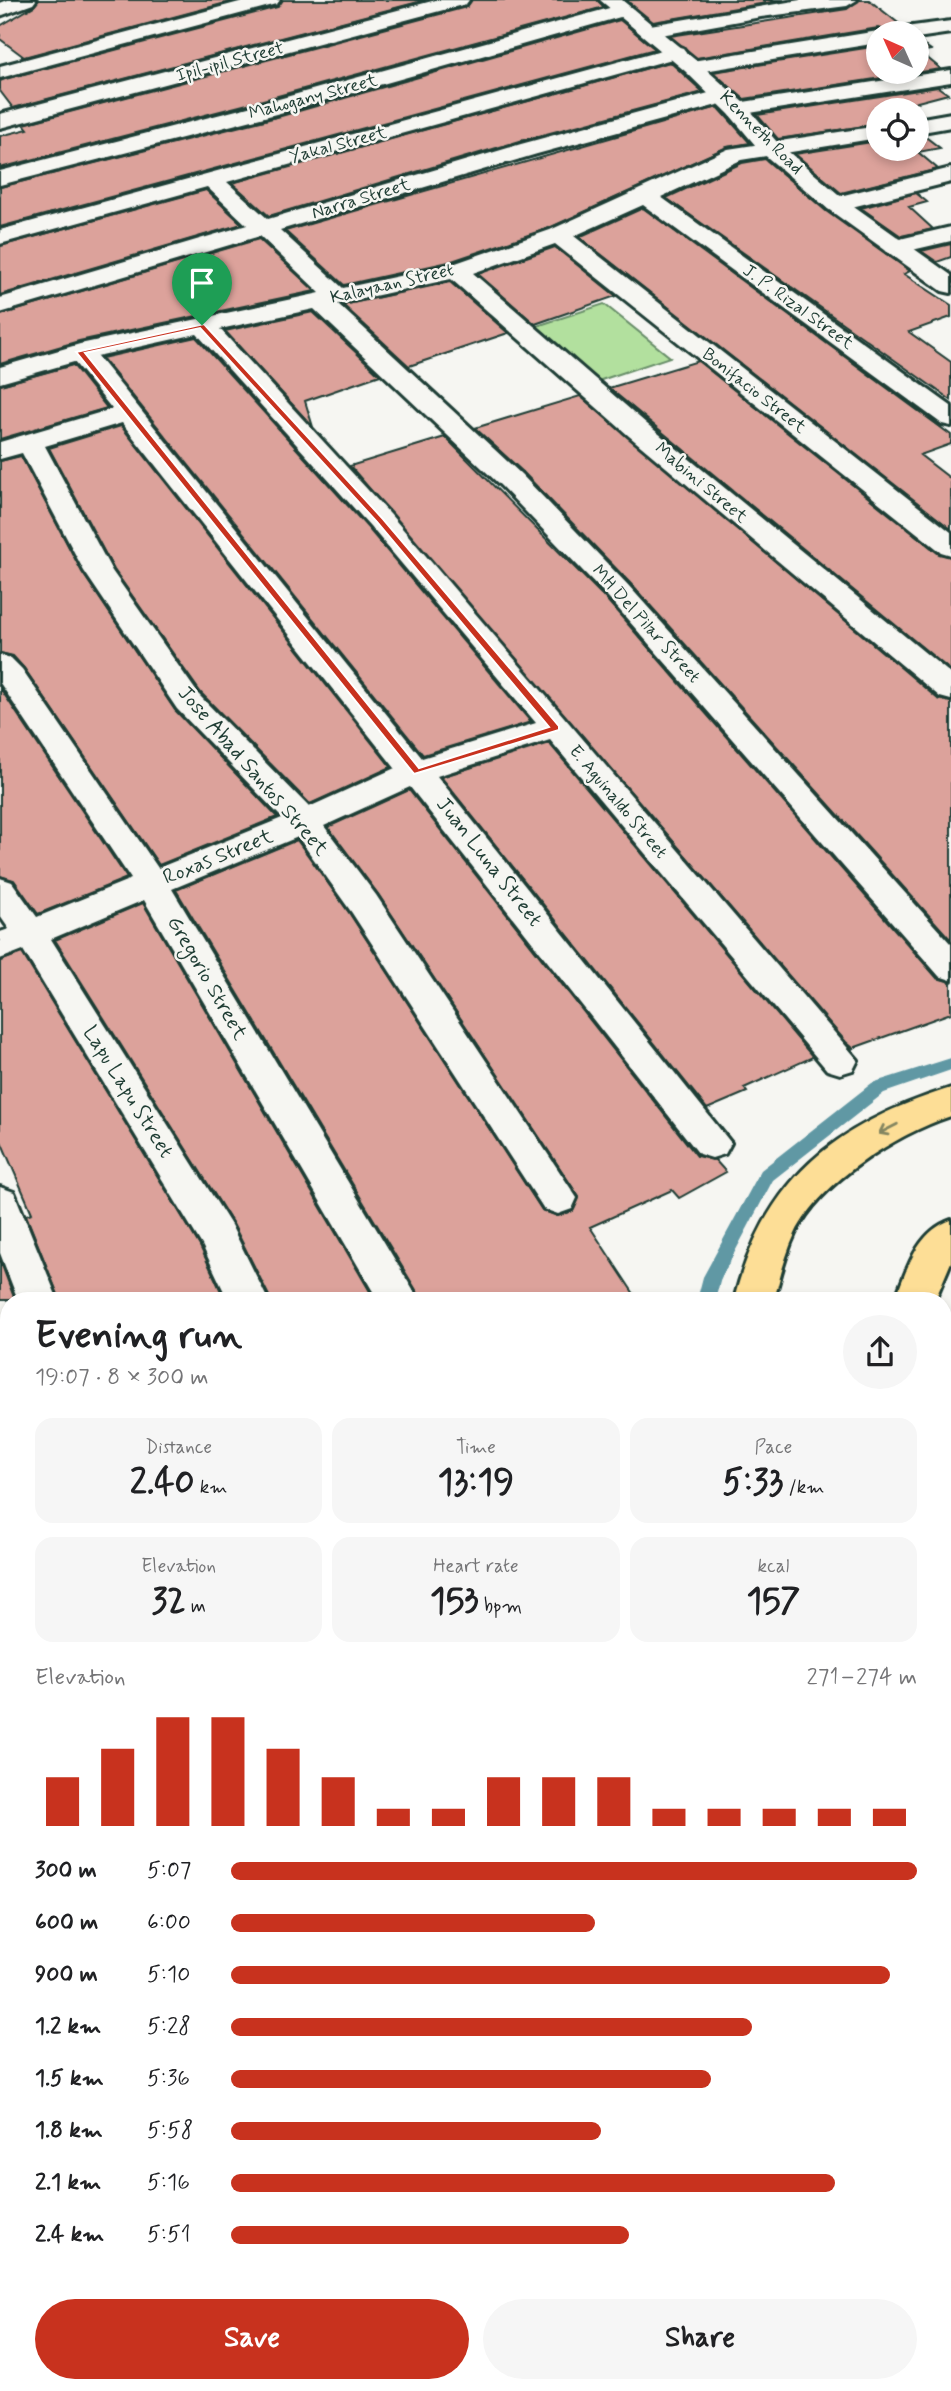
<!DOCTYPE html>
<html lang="en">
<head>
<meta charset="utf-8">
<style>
	:root { --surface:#fff; --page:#f6f6f6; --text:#202124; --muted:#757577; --accent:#c8321e }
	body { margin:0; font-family:Mynerve,sans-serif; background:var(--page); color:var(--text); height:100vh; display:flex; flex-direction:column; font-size:26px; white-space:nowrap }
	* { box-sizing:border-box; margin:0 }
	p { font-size:23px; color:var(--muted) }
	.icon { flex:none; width:38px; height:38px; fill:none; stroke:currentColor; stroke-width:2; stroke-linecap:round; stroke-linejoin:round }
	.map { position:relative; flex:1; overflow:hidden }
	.panel { position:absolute; left:0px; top:1292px; width:952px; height:1101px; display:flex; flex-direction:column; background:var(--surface); border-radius:28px 28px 0 0; box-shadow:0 4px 10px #0003 }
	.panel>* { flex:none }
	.needle { width:46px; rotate:315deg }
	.fabs { position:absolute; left:866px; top:21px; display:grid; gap:14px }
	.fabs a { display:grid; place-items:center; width:63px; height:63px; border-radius:50%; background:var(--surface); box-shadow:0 4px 10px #0003; font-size:35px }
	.pin { position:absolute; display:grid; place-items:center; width:60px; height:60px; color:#fff; margin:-72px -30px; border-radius:50% 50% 50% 0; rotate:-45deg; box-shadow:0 0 7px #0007 }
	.pin .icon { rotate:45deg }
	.round { display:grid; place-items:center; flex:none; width:74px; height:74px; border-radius:37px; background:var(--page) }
	.head { display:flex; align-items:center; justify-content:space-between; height:119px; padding:0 35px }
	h1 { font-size:38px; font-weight:700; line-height:52px }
	.stats { display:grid; grid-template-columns:repeat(3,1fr); gap:10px; height:119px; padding:7px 35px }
	.stats div { display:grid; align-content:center; border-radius:18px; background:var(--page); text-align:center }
	.stats b { font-size:35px; font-weight:700 }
	.stats small { font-size:19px; font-weight:400 }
	.stats p { font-size:19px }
	.chart { height:196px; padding:14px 35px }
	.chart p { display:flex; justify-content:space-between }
	.chart svg { width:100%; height:126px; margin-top:7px; stroke:var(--accent); stroke-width:6 }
	.button { display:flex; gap:14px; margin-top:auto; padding:14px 35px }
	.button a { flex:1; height:80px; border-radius:42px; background:var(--accent); color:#fff; font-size:28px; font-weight:700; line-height:80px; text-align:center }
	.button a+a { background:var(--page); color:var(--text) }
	ul { padding:0 35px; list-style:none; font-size:23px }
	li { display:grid; grid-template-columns:112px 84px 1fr; align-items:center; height:52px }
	li i { height:18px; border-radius:9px; background:var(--accent) }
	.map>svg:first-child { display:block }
</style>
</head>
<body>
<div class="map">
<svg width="951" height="2391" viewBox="0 0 951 2391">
	<rect width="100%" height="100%" fill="#f6f6f2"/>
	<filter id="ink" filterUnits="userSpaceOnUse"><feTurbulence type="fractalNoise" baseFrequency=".0143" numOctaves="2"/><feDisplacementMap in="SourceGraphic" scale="14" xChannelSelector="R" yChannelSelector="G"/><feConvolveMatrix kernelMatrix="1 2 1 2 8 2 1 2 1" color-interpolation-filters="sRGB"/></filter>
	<g filter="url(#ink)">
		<!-- green -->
		<path fill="#b2e09e" stroke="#688e69" stroke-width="2" d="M604 304 670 357 598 381 534 327Z"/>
		<!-- water -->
		<path fill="#8dd4ef" stroke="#6198a4" stroke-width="2" d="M951 1641V2391H0V1779L9 1777V2384H943V1642Z"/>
		<!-- pier -->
		<path fill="#f6f6f2" d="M951 1637V2391H923V2384H943V1836Z
			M9 1777V1838L0 1839V1779Z"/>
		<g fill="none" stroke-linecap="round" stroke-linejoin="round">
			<!-- stream -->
			<path fill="#6198a4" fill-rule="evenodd" d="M951 1058V1070L884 1093 773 1180 721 1278 715 1300H697L703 1277 761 1170 872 1083Z
				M9 1597V1617L0 1618V1598Z"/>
			<!-- ferry -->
			<path stroke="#355b59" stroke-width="2.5" stroke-dasharray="11 9" stroke-linecap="butt" d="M0 1860 9 1849"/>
		</g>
		<!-- building -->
		<path fill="#dca29b" stroke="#1f3d34" stroke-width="2" d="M39 0H237L24 57 0 39V26L34 6Z
			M283 0H426L13 108 0 91V81L5 79 278 7Z
			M472 0H597L604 7 263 100 0 168V136L28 129 24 124 467 7Z
			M626 0H784L653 22Z
			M859 0H869L902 26 893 33 878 28 697 58 670 36 847 9Z
			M620 20 655 49 0 227V187L281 116Z
			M917 40 931 50 920 52 941 69 744 99 713 72 878 46V72H917Z
			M670 62 703 92 520 141 269 216 232 183Z
			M938 87 948 94 910 104 923 115 917 116V110H878V124L778 139 757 115Z
			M718 107 750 143 727 147 549 228 449 262 344 285 285 231Z
			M917 135H923L940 148 918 152 938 169 841 193 795 154 878 141V149H917Z
			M765 159 826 211 910 271 904 274 951 305V317L909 332 951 362V400L666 198 742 163Z
			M206 190 242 224 0 295V246Z
			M916 193 927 202 909 207 933 229 901 236 861 208Z
			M643 208 951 435V444L920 455 951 479V529L579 237Z
			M259 239 315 291 79 341 0 364V315Z
			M951 244V257L937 262 921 251Z
			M555 247 616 296 535 324 478 274Z
			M450 282 508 333 409 366 343 305Z
			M313 312 380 375 305 401 313 427 225 331Z
			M196 337 368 528 531 722 423 755 102 358Z
			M698 361 939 554 951 557V671L609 388Z
			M73 365 107 408 0 439V385Z
			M580 396 938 699 951 702V940L630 583 523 472 475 428Z
			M121 426 391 767 310 804 201 693 114 570 49 448Z
			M445 437 606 599 937 978 951 982V1013L853 1048 846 1042 350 466Z
			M21 456 82 572 175 710 277 817 159 865 24 668 13 656 0 653V461Z
			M0 688 127 878 38 914 14 880 0 876Z
			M549 743 813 1057 744 1088 747 1092 707 1109 441 777Z
			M409 790 697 1156 715 1160 726 1172 679 1198 672 1190 590 1227 638 1300H422L176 890 297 840 350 914 542 1210 557 1216 573 1211 579 1197 378 894 328 827Z
			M143 903 375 1300H271L233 1224 55 940Z
			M22 953 200 1246 225 1300H60L26 1215 32 1213 0 1139V961Z
			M0 1260 15 1300H0Z"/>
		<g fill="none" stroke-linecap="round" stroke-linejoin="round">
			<!-- street casing -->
			<g stroke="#1f3d34" stroke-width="6">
				<path id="street" d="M8 0H36L33 4 0 16V3Z
					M247 0H280L277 4 0 78V66Z
					M436 0H469L466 4 0 128V114Z
					M800 0H857L847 6 761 17 650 37 640 31 650 25Z
					M624 4 634 10 631 14 280 113 0 185V171L264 103Z
					M951 21V33L917 38V33H895L905 27Z
					M878 31 886 33H878V43L692 73 682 67 692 61Z
					M676 46 683 48 686 52 683 56 227 182 268 219 521 144 716 91 724 90 735 96 732 101 537 154 280 230 343 288 450 265 550 230 728 149 878 126V138L741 160 661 197 951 406V426L942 424 643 205 574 236 951 532V555L941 552 555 244 473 273 647 424 951 674V700L940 697 629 436 451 279 338 304 521 474 628 585 951 944V980L939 976 608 597 501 486 314 309 220 329 390 514 858 1060 853 1070 840 1074 827 1070 550 740 437 776 731 1143 725 1154 712 1158 699 1154 410 787 324 826 376 895 577 1198 572 1209 558 1214 544 1209 352 913 298 837 172 889 419 1300H378L144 900 51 939 231 1225 268 1300H228L202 1245 23 950 0 959V932L9 929 0 916V878L12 882 37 917 131 879 0 683V655L11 658 22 669 158 868 282 818 177 709 84 571 22 453 0 459V442L112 409 74 362 0 383V367L80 344 320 293 260 236 0 313V298L247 225 207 187 0 244V230ZM197 334 370 526 536 723 422 758 97 356ZM122 423 395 768 309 807 199 695 112 571 45 446Z
					M951 70V82L737 115 726 109 737 103Z
					M951 113V127L917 133V119Z
					M951 168V182L836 211 828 209 824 204 828 199Z
					M951 227V241L895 254 887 252 883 247 887 242Z
					M0 1187 14 1192 58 1300H18L0 1253Z
					M9 1621V1665L0 1666V1622Z"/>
			</g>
			<!-- secondary casing -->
			<g stroke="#1f3d34" stroke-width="6">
				<path id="secondary" d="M600 0H622L699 63 745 104 777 142 844 199 951 275V293L942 291 828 209 761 152 729 114 685 71Z"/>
			</g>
			<!-- primary casing -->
			<g stroke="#1f3d34" stroke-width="6">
				<path id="primary" d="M951 1088V1116C897 1134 821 1181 795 1234 785 1255 780 1278 774 1300H734C765 1179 835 1124 951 1088Z
					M951 1220V1262L935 1300H895C907 1269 917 1232 951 1220Z
					M951 1485V1525L943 1526V1486Z
					M803 2384H860L861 2391H803Z"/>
			</g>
			<!-- street -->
			<use href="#street" fill="#f6f6f2" fill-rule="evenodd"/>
			<!-- secondary -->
			<use href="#secondary" fill="#f6f6f2" fill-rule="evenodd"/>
			<!-- primary -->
			<use href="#primary" fill="#fdde96" fill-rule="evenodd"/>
		</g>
		<!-- one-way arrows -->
		<defs><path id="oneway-shaft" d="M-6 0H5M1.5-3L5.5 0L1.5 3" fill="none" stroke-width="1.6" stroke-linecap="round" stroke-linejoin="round" transform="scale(1.75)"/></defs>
		<use stroke="#838560" href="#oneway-shaft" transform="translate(888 1129) rotate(153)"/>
	</g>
	<!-- route -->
	<path fill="#c8321e" stroke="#fff" stroke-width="2" fill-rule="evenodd" d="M204 324 383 519 559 726V730L414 774 76 352ZM200 328 377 522 549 727 419 768 85 353Z"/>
	<g text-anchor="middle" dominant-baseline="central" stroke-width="5" stroke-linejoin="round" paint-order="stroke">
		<!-- far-street labels -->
		<g font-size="18" fill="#1f3d34" stroke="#f6f6f2">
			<text transform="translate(230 62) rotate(-15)">Ipil-ipil Street</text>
			<text transform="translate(313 97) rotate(-15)">Mahogany Street</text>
			<text transform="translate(761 133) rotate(45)">Kenneth Road</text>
			<text transform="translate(338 145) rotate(-15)">Yakal Street</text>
			<text transform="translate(361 199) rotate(-17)">Narra Street</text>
			<text transform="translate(392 284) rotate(-13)">Kalayaan Street</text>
			<text transform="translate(798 307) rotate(36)">J. P. Rizal Street</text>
			<text transform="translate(754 391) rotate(38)">Bonifacio Street</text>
			<text transform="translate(701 483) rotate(40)">Mabini Street</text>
			<text transform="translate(646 624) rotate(48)">MH Del Pilar Street</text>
			<text transform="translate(618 802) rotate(50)">E. Aguinaldo Street</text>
		</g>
		<!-- street labels -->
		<g font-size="21" fill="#1f3d34" stroke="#f6f6f2">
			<text transform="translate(253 771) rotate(49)">Jose Abad Santos Street</text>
			<text transform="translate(218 857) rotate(-22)">Roxas Street</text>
			<text transform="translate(489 862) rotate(52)">Juan Luna Street</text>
			<text transform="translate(207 978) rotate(60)">Gregorio Street</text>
			<text transform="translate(128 1092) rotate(58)">Lapu Lapu Street</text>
		</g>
	</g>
</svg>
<div class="fabs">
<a><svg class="needle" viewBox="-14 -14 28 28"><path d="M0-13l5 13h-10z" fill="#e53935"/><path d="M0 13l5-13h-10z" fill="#757577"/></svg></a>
<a><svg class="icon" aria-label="locate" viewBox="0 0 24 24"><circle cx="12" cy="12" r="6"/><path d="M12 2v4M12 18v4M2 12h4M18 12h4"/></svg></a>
</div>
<div class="pin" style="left:202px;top:325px;background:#1e9e55"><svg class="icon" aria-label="arrive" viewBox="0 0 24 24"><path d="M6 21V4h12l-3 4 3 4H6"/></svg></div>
<section class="panel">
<div class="head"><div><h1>Evening run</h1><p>19:07 · 8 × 300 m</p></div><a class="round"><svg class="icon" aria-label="share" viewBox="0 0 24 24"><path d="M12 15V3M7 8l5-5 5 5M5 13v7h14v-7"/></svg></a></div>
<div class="stats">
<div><p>Distance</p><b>2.40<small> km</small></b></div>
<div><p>Time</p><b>13:19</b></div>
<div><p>Pace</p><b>5:33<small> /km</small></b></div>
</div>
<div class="stats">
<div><p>Elevation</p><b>32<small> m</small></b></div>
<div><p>Heart rate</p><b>153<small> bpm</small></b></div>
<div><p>kcal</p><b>157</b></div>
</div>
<div class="chart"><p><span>Elevation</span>271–274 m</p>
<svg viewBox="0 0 160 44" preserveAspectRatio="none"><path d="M5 44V27M15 44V17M25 44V6M35 44V6M45 44V17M55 44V27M65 44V38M75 44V38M85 44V27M95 44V27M105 44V27M115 44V38M125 44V38M135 44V38M145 44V38M155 44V38"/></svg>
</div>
<ul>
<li><b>300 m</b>5:07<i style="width:100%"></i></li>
<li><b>600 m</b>6:00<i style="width:53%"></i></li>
<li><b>900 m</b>5:10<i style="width:96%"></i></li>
<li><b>1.2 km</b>5:28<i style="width:76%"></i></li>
<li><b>1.5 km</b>5:36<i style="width:70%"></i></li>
<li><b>1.8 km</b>5:58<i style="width:54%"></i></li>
<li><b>2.1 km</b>5:16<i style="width:88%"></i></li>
<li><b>2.4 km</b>5:51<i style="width:58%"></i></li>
</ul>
<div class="button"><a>Save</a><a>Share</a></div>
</section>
</div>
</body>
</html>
